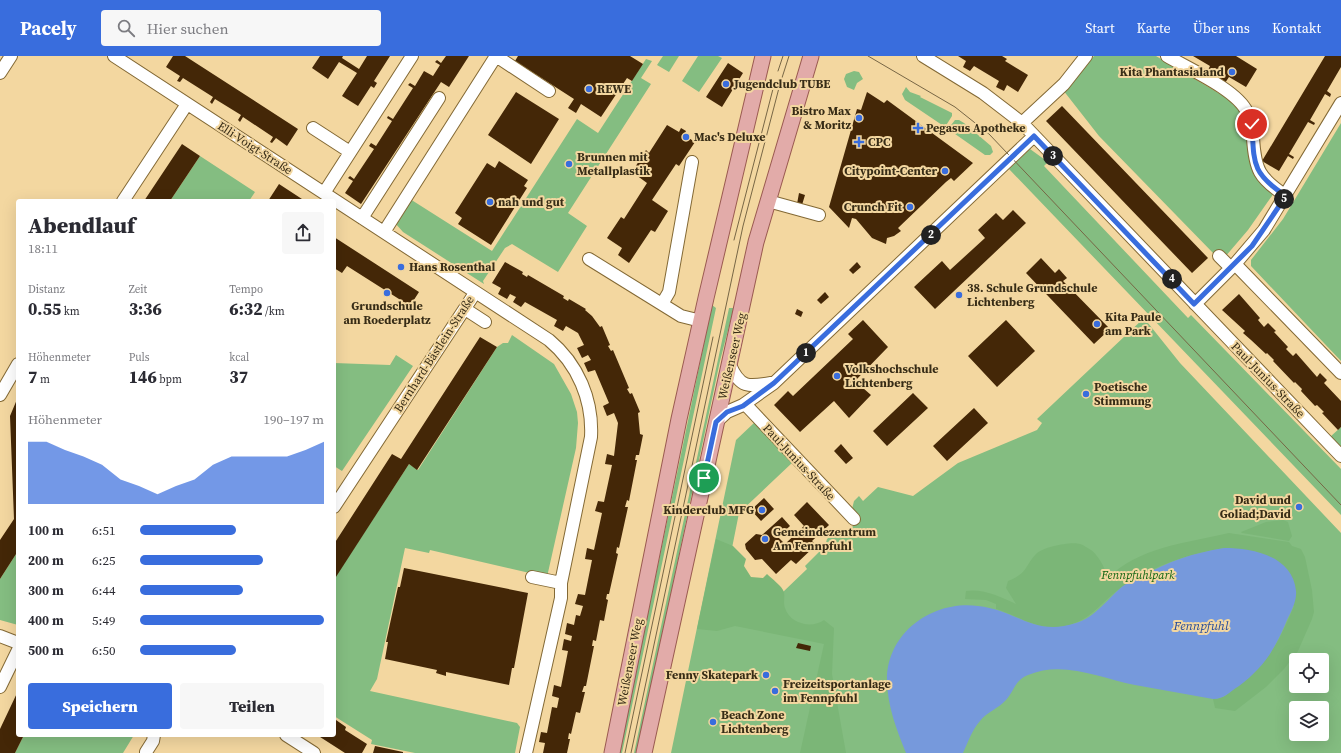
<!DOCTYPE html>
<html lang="de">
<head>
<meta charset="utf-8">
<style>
	:root { --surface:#fff; --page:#f7f7f7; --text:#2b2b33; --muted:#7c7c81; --accent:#396ddd }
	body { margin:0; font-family:"Source Serif 4",serif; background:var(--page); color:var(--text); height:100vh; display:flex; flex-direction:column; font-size:15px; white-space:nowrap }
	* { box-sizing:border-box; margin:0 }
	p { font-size:13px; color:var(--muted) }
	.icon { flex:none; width:22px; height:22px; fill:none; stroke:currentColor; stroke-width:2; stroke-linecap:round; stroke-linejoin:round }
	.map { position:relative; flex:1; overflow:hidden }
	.panel { position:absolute; left:16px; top:143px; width:320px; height:538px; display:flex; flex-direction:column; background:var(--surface); border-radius:4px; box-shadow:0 4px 16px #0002 }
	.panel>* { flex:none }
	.buttons { position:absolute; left:1289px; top:597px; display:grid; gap:8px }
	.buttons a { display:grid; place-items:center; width:40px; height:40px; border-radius:4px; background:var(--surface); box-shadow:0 4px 16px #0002; font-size:20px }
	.pin { position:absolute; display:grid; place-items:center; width:34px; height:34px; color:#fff; margin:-17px; border:2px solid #fff; border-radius:50%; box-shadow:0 1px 4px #0007 }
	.km { position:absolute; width:20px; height:20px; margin:-10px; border-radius:50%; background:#222; color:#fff; font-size:11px; line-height:20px; text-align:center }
	.round { display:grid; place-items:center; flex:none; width:42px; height:42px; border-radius:4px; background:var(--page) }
	.overview { display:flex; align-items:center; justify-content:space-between; height:68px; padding:0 12px }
	h1 { font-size:22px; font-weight:800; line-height:30px }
	.metrics { display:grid; grid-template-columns:repeat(3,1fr); gap:6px; height:68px; padding:4px 12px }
	.metrics div { display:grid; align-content:center }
	.metrics b { font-size:17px; font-weight:800 }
	.metrics small { font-size:11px; font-weight:400 }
	.metrics p { font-size:11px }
	.chart { height:112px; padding:8px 12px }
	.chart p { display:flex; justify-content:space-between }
	.chart svg { width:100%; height:72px; margin-top:4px; fill:var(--accent); opacity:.7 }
	.cta { display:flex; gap:8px; margin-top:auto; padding:8px 12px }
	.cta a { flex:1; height:46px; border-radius:4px; background:var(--accent); color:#fff; font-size:16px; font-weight:800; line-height:46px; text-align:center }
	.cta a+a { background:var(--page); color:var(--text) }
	ul { padding:0 12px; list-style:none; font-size:13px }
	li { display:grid; grid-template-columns:64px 48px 1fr; align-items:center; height:30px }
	li i { height:10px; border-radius:5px; background:var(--accent) }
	header { display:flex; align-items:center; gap:24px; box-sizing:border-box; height:56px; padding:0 20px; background:var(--accent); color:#fff }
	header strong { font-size:19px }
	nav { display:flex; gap:22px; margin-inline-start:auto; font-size:14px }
	.search { width:280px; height:36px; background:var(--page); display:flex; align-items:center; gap:10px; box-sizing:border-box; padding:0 14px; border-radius:4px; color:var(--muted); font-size:15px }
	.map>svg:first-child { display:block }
</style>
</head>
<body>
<header>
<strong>Pacely</strong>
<div class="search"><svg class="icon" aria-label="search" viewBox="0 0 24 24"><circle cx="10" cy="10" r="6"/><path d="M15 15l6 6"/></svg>Hier suchen</div>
<nav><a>Start</a><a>Karte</a><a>Über uns</a><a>Kontakt</a></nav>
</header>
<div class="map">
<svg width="1341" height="697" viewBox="0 0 1341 697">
	<rect width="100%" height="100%" fill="#f3d7a0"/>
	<!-- green -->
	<path fill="#84bd81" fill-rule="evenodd" d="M663 0H679L669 16 657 9Z
		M698 0H718L722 2 699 36 682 25Z
		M1094 0H1156L1237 48 1245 57 1249 83 1250 107 1254 119 1274 137 1248 174 1219 208 1215 199 1099 80 1063 34Z
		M646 3 652 5 641 22 651 28 568 157 587 170 558 216 512 188 505 192 483 225 484 228 403 176 395 167 410 143 492 195 577 63 598 77Z
		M854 15 859 16 863 23 857 27 854 34 847 31 844 23 846 18Z
		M906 31 910 36 921 40 920 41 952 57V60L945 71 905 44 902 38Z
		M955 64H959L964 67 991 90 993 96 990 99H985L948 73Z
		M1341 67V305L1251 210V204L1283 163Z
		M1030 93 1048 106 1044 110 1188 262 1191 259 1341 413V459L1009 113Z
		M200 100 255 136 249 145H170Z
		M712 249 716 252 622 697H619Z
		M729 252H733V255L720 305 637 697H634Z
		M1144 262 1180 307 1341 477V697H671L736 384 755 366 793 406 739 457 725 527 783 536 807 513 805 510 825 490 827 483 839 473 849 474 860 463 852 453 854 445 859 440 863 445 878 431 913 440 958 407 1037 374 1042 367 1037 363ZM1296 604H1322V630H1296ZM1296 652H1322V678H1296Z
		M512 279 554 308 571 338 577 356 578 367 576 392 547 521 430 494 429 497 405 492 377 623 370 635 517 667 520 671 515 697H415L371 688 372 684 334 660V523L409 408 418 414 497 291 503 287H508Z
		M396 299 413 310 342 415 334 410V307L390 309Z
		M1341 371V393L1330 381Z
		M18 495V569L0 564V523Z
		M21 679H134L123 697H15L23 681Z"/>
	<!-- forest -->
	<path fill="#7bb677" d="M1283 464 1288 466 1292 480 1289 485 1242 477 1241 476 1266 466Z
		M1229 477 1289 486 1292 490 1301 493 1305 501 1312 534 1314 556 1312 563 1298 595 1284 613 1266 631 1235 655 1215 652 1213 643C1224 643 1227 638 1236 631 1270 606 1278 587 1294 550L1224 492C1189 498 1155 509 1125 529 1100 545 1092 567 1059 571 1036 574 1017 559 996 553V548L986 544 965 543 966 535C982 532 1002 541 1016 548L1006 532 1008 525C1028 517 1024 511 1036 498 1042 491 1072 485 1080 488 1084 489 1087 492 1091 494 1098 499 1107 514 1107 523 1138 491 1186 487 1229 477Z
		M716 483 733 490 746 503 744 510 751 521 763 522 767 518C772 523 782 530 784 536 785 541 783 547 785 552 790 568 812 573 824 564L834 572 832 618 846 697H800L824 588 735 570 717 575 697 573Z"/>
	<!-- water -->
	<path fill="#7699dc" d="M1224 492C1253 492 1293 500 1296 535 1297 545 1291 556 1287 564 1275 593 1265 610 1239 630 1229 636 1225 643 1213 643 1187 638 1161 634 1135 629 1100 622 1063 604 1028 619 1014 625 1015 634 1006 644 999 652 987 656 980 665 972 674 968 686 963 697H906C897 675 887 649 887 624 887 576 933 544 978 550 1017 554 1034 581 1076 567 1096 561 1108 542 1123 530 1129 526 1136 523 1142 520 1170 505 1193 497 1224 492Z"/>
	<!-- building -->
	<path fill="#442707" d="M173 0H185L298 73 287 90 276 82 272 87 270 86 273 81 243 61 240 66 238 64 241 59 215 43 212 48 210 46 213 41 183 22 180 26 177 25 180 20 166 11Z
		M320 0H343L342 2 359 13 367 0H390L374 25 377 27 374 32 371 30 358 50 342 40 357 17 339 6 328 23 312 12Z
		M446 0H469L449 31 441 26 361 148 345 137 353 125 348 122 350 120 354 123 374 93 369 90 371 87 376 90 392 65 387 62 388 60 393 63 413 32 408 29 410 27 415 30 424 15 433 20 440 9 435 6 437 4 441 7Z
		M518 0H630L643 8 632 25 627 22 601 61 581 48 576 57 568 52 574 43 515 5Z
		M958 0H1002L1007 3 1005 5 1028 19 1018 36 1007 29 1004 35 996 31 999 25 974 10 970 15 963 11 966 5Z
		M1193 0H1236L1257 13 1246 31 1229 21 1225 27 1207 16 1210 10Z
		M1325 0H1341V11L1327 35 1331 38 1330 41 1325 38 1310 64 1315 67 1314 69 1308 66 1289 98 1294 101 1293 103 1288 100 1279 115 1262 105Z
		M728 7 743 17 722 51 706 41Z
		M516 36 559 63 531 108 488 79Z
		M867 36 884 47 887 44 973 107 954 125 951 122 946 126 898 172 901 175 894 180 887 182 886 188 872 182 856 163 852 162 849 172 829 151 857 53 861 54Z
		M1062 50 1208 202 1192 217 1046 65Z
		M667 69 679 76 681 72 686 75 684 79 695 86 679 110 676 108 652 144 668 155 655 176 651 174 629 207 618 199 622 192 607 182 621 161 624 163 647 127 632 116 646 94 649 97Z
		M182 88 200 100 170 145H144Z
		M499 105 528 124 524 130 527 132 491 189 458 168 462 162 455 157 487 107 495 112Z
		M279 128 305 145H268Z
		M799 137 805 139 802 149 797 148Z
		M1013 154 1026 167 935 253 914 231 942 205 950 214 985 182 978 174 996 157 1003 164Z
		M334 181 419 236 410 250 347 210 342 217 334 212Z
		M1041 202 1055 217 1059 213 1067 222 1063 225 1110 273 1094 288 1026 217Z
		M505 206 523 216 522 218 527 221 528 219 564 240 563 242 568 245 569 243 586 253 585 254 592 260 600 271 602 270 610 289 608 290 611 295 613 294 629 332 627 333 630 338 632 337 640 356 638 357 640 378 643 379 639 399H636L635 404H637L629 445 627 444 625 451H628L619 492 617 491 616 497 618 498 609 538H607L606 543 608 544 604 565 600 564 596 585 593 584 592 590H594L586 630H584L582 636H585L580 657 576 656 571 678 569 677 568 683H570L567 697H543L545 687 539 686 541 676 547 677 552 651 557 652 559 642 552 640 554 629 561 631 568 595 562 594 564 583 571 585 572 580 565 578 567 567 574 569 576 559 580 560 583 550 575 548 578 538 585 539 592 504 585 503 587 492 594 494 602 457 595 455 598 445 604 446 612 409 605 408 607 398 614 400 618 367 614 357 607 360 603 350 609 347 595 314 588 316 584 307 591 304 588 299 582 302 577 292 584 289 578 277 566 270 563 275 554 270 557 264 525 246 521 251 513 246 516 241 510 238 507 243 498 238 501 232 492 227Z
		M857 206 861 211 853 218 849 214Z
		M825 236 829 241 821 248 817 244Z
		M1239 238 1260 262 1258 264 1264 271 1268 267 1276 275 1274 276 1288 291 1286 293 1293 300 1296 297 1317 321 1320 317 1327 324 1324 327 1341 345V371L1338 374 1322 357 1324 356 1317 349 1315 350 1301 335 1302 333 1295 326 1294 327 1273 305 1274 304 1267 297 1266 298 1251 284 1243 277 1245 275 1222 254Z
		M797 253 803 256 801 261 795 258Z
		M863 264 888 291 855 325 871 339 849 362 834 345 800 376 774 349 788 335 793 340 853 283 848 278Z
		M1006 264 1035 295 997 331 968 300Z
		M480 281 497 291 417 414 409 408 334 524V488L392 398 401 403Z
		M913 337 928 352 887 390 873 375Z
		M18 341V495L0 523V484L14 463 10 360Z
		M974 352 988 367 947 405 933 390Z
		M841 388 853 402 846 408 834 395Z
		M764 442 774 453 761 465 751 454Z
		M807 446 829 469 812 485 816 489 796 508 791 504 776 518 762 503 755 504 746 493 745 488 756 478 762 479 782 461 790 470 778 481 785 488 804 470 794 459Z
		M404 512 528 537 514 612H512L509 629 446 616V620L436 617 437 614 385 603 388 586H386L398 531H400Z
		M798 587 811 590 810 595 796 592Z
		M18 635V679L23 681 15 697H0V673Z
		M336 664 346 671 345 674 367 688 362 697H345L317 679H334V667Z
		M375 690 403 696V697H373Z"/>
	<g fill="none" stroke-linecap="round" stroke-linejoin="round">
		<!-- minor casing -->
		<g stroke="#836935" stroke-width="14">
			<path id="minor" d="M114 0 549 284C578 308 593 344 591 381L561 527V542L526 697
				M496 0 549 35
				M923 0 983 37 1022 67 1341 400
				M1167 0C1189 13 1237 34 1247 56 1252 64 1252 73 1253 82 1255 114 1259 122 1286 140
				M0 17 11 0
				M1022 67 1064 28 1086 0
				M313 72 350 96
				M324 137 412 0
				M123 145 187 48
				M768 145 819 159
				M362 162 439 42
				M384 176 496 0
				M1219 200 1231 212
				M589 203 681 260 701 265
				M1235 208 1341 317
				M662 248 669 236 692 106
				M1195 248 1235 208 1264 174 1341 47
				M465 253 485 266
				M730 309C740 332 748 331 771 327
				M0 339 18 308
				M745 348 854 463
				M716 366 727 356 743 349 774 327 1034 80
				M334 451 475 237
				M532 521 561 527
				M0 580 18 587
				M0 631 18 594
				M286 679 314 697
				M146 696 153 685 154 679"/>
		</g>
		<!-- major casing -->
		<g stroke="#9a5a50" stroke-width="17">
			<path id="major" d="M612 697 679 363 706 242 763 0
				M644 697 756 186 811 0"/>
		</g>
		<!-- minor -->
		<use href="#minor" stroke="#fff" stroke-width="12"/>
		<!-- major -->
		<use href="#major" stroke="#e2aba9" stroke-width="15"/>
		<!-- tram -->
		<path stroke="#776645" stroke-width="1" d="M868 0 955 51 989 78 1341 449
			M778 15 783 0
			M734 184 774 29
			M625 697 713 281
			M631 697 743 170 780 28 789 0"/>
	</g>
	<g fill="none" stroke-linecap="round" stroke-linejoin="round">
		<!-- route casing -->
		<g stroke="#fff" stroke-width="8">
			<path id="route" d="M704 422 716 366 727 356 743 350 774 327 1034 80 1194 248 1252 190 1286 140C1251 117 1254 107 1252 68"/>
		</g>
		<!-- route -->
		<use href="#route" stroke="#396ddd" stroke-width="5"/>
	</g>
	<!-- markers -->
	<g fill="#396ddd" stroke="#f3d7a0" stroke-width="1.5">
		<circle cx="1232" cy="16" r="4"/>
		<circle cx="726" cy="28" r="4"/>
		<circle cx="589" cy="33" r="4"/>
		<circle cx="859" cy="62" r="4"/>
		<path d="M916 66h4v4h4v4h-4v4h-4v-4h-4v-4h4z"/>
		<circle cx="686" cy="81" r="4"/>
		<path d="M857 80h4v4h4v4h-4v4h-4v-4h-4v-4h4z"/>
		<circle cx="569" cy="108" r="4"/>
		<circle cx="945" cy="115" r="4"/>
		<circle cx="490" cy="146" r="4"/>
		<circle cx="910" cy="151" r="4"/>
		<circle cx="401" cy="211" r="4"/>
		<circle cx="387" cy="237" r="4"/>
		<circle cx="959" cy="239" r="4"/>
		<circle cx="1097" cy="268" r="4"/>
		<circle cx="837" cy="320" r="4"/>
		<circle cx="1086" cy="338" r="4"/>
		<circle cx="1299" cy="451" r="4"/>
		<circle cx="762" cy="454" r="4"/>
		<circle cx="765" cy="483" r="4"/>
		<circle cx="766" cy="619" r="4"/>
		<circle cx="775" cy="635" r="4"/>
		<circle cx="713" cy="666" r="4"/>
	</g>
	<g text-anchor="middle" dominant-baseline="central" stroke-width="4" stroke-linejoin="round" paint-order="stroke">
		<!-- poi labels -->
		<g font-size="12" font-weight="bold" fill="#372c16" stroke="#f3d7a0" text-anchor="start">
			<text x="1224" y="16" text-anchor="end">Kita Phantasialand</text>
			<text x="734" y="28">Jugendclub TUBE</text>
			<text x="597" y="33">REWE</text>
			<text x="851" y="55" text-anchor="end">Bistro Max<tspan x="851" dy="14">&amp; Moritz</tspan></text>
			<text x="926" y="72">Pegasus Apotheke</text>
			<text x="694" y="81">Mac's Deluxe</text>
			<text x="868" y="86">CPC</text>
			<text x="577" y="101">Brunnen mit<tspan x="577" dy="14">Metallplastik</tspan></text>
			<text x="937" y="115" text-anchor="end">Citypoint-Center</text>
			<text x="498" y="146">nah und gut</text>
			<text x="902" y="151" text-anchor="end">Crunch Fit</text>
			<text x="409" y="211">Hans Rosenthal</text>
			<text x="967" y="232">38. Schule Grundschule<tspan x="967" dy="14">Lichtenberg</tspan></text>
			<text x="387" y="250" text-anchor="middle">Grundschule<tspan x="387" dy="14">am Roederplatz</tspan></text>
			<text x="1105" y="261">Kita Paule<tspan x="1105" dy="14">am Park</tspan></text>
			<text x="845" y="313">Volkshochschule<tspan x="845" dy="14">Lichtenberg</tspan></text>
			<text x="1094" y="331">Poetische<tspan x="1094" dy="14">Stimmung</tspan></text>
			<text x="1291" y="444" text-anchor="end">David und<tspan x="1291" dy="14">Goliad;David</tspan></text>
			<text x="754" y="454" text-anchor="end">Kinderclub MFG</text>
			<text x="773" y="476">Gemeindezentrum<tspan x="773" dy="14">Am Fennpfuhl</tspan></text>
			<text x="758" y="619" text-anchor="end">Fenny Skatepark</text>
			<text x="783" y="628">Freizeitsportanlage<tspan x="783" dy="14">im Fennpfuhl</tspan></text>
			<text x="721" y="659">Beach Zone<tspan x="721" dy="14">Lichtenberg</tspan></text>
		</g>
		<!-- street labels -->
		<g font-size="12" fill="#372c16" stroke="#f3d7a0">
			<text transform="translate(255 92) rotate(33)">Elli-Voigt-Straße</text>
			<text transform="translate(434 298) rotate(-57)">Bernhard-Bästlein-Straße</text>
			<text transform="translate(732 300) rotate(-77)">Weißenseer Weg</text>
			<text transform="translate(1268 324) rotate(46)">Paul-Junius-Straße</text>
			<text transform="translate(799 406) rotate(47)">Paul-Junius-Straße</text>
			<text transform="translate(630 606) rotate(-79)">Weißenseer Weg</text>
		</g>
		<!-- park labels -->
		<g font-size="12" font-style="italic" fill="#116513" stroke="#f3d7a0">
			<text x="1138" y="519">Fennpfuhlpark</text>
		</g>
		<!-- water labels -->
		<g font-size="13" font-style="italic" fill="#264c9b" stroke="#f3d7a0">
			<text x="1201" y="569">Fennpfuhl</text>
		</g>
	</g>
</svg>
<div class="buttons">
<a><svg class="icon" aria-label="locate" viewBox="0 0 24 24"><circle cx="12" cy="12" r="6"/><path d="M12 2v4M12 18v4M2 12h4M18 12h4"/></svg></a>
<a><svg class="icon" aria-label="layers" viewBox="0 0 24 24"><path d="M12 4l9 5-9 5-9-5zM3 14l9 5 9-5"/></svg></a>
</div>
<div class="pin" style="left:704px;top:422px;background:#1e9e55"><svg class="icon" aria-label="arrive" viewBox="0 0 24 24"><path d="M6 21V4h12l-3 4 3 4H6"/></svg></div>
<div class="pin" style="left:1252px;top:68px;background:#d93025"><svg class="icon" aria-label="check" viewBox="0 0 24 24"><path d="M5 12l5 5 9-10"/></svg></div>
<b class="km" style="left:806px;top:297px">1</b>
<b class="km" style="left:931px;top:179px">2</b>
<b class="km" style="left:1053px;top:100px">3</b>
<b class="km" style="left:1172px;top:223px">4</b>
<b class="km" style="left:1284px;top:143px">5</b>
<section class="panel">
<div class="overview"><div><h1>Abendlauf</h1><p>18:11</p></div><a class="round"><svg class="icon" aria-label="share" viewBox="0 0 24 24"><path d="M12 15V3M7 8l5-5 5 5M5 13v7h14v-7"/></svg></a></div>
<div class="metrics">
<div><p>Distanz</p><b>0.55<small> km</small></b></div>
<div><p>Zeit</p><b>3:36</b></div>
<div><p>Tempo</p><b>6:32<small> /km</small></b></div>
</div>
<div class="metrics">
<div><p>Höhenmeter</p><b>7<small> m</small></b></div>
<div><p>Puls</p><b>146<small> bpm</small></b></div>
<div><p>kcal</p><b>37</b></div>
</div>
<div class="chart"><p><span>Höhenmeter</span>190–197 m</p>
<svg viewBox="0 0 160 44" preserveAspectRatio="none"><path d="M0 44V6L10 6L20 11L30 15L40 20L50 29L60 33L70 38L80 33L90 29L100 20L110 15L120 15L130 15L140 15L150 11L160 6V44z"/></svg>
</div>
<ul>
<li><b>100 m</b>6:51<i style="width:52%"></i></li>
<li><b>200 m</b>6:25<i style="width:67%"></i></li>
<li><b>300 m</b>6:44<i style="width:56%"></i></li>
<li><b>400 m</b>5:49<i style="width:100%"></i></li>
<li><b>500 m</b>6:50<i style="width:52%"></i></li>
</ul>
<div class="cta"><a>Speichern</a><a>Teilen</a></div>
</section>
</div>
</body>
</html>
